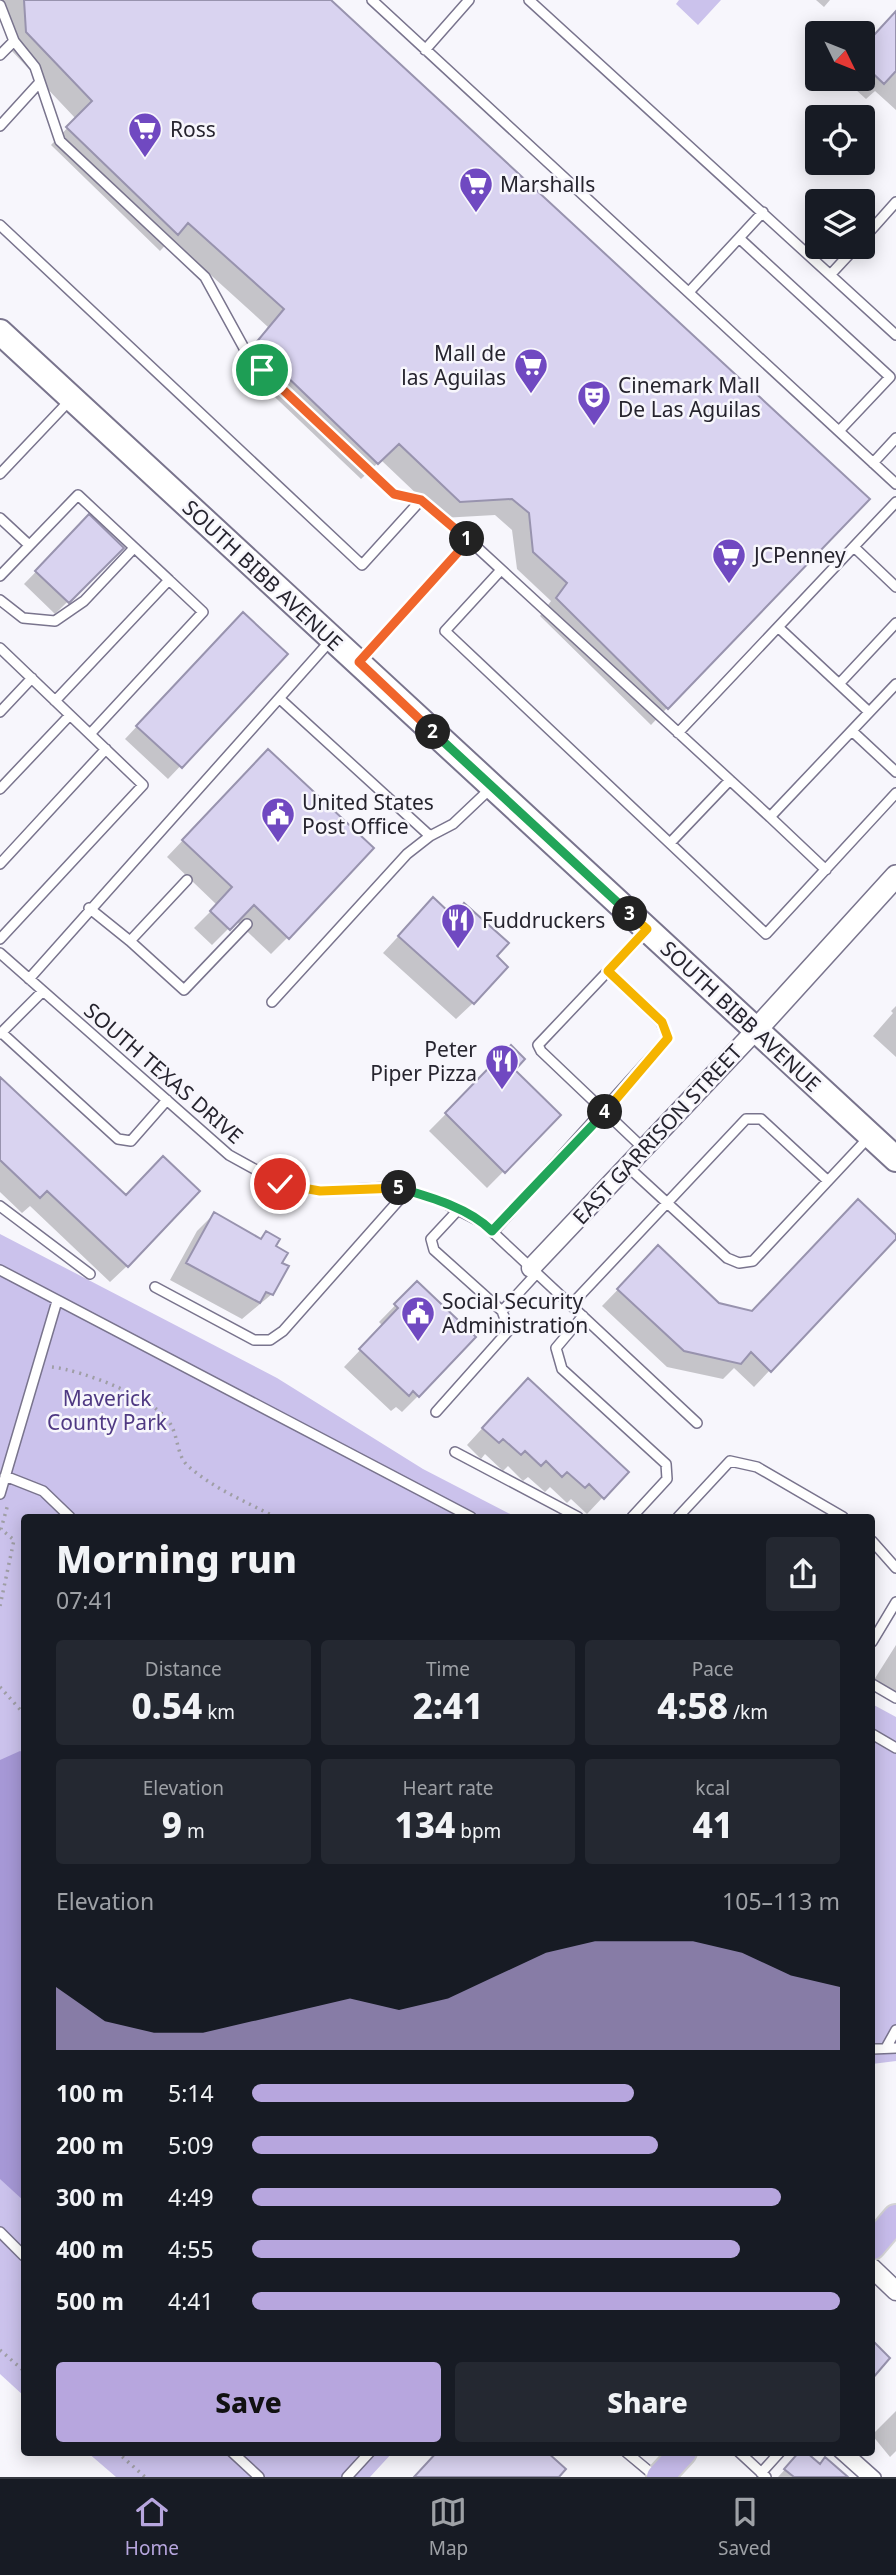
<!DOCTYPE html>
<html lang="en">
<head>
<meta charset="utf-8">
<style>
	:root { --surface:#171b24; --page:#242831; --text:#f1f3f6; --muted:#9ea1a6; --line:#363941; --accent:#b7a6de }
	body { margin:0; font-family:"Noto Sans",sans-serif; background:var(--page); color:var(--text); height:100vh; display:flex; flex-direction:column; font-size:26px; white-space:nowrap }
	* { box-sizing:border-box; margin:0 }
	p { font-size:23px; color:var(--muted) }
	.icon { flex:none; width:38px; height:38px; fill:none; stroke:currentColor; stroke-width:2; stroke-linecap:round; stroke-linejoin:round }
	.map { position:relative; flex:1; overflow:hidden }
	.drawer { position:absolute; left:21px; top:1514px; width:854px; height:942px; display:flex; flex-direction:column; background:var(--surface); border-radius:7px; box-shadow:0 4px 18px #0003 }
	.drawer>* { flex:none }
	.needle { width:46px; rotate:133deg }
	.fabs { position:absolute; left:805px; top:21px; display:grid; gap:14px }
	.fabs a { display:grid; place-items:center; width:70px; height:70px; border-radius:7px; background:var(--surface); box-shadow:0 4px 18px #0003; font-size:35px }
	.pin { position:absolute; display:grid; place-items:center; width:60px; height:60px; color:#fff; margin:-30px; border:4px solid #fff; border-radius:50%; box-shadow:0 2px 7px #0007 }
	.km { position:absolute; width:35px; height:35px; margin:-18px; border-radius:50%; background:#222; color:#fff; font-size:19px; line-height:35px; text-align:center }
	.round { display:grid; place-items:center; flex:none; width:74px; height:74px; border-radius:7px; background:var(--page) }
	.headline { display:flex; align-items:center; justify-content:space-between; height:119px; padding:0 35px }
	h1 { font-size:38px; font-weight:800; line-height:52px }
	.figures { display:grid; grid-template-columns:repeat(3,1fr); gap:10px; height:119px; padding:7px 35px }
	.figures div { display:grid; align-content:center; border-radius:7px; background:var(--page); text-align:center }
	.figures b { font-size:35px; font-weight:800 }
	.figures small { font-size:19px; font-weight:400 }
	.figures p { font-size:19px }
	.chart { height:196px; padding:14px 35px }
	.chart p { display:flex; justify-content:space-between }
	.chart svg { width:100%; height:126px; margin-top:7px; fill:var(--accent); opacity:.7 }
	.button { display:flex; gap:14px; margin-top:auto; padding:14px 35px }
	.button a { flex:1; height:80px; border-radius:7px; background:var(--accent); color:#111; font-size:28px; font-weight:800; line-height:80px; text-align:center }
	.button a+a { background:var(--page); color:var(--text) }
	ul { padding:0 35px; list-style:none; font-size:23px }
	li { display:grid; grid-template-columns:112px 84px 1fr; align-items:center; height:52px }
	li i { height:18px; border-radius:9px; background:var(--accent) }
	.dock { display:flex; justify-content:space-around; align-items:center; height:98px; border-top:2px solid var(--line); background:var(--surface); font-size:19px; color:var(--muted) }
	.dock a { display:grid; justify-items:center; gap:4px }
	.dock .on { color:var(--accent) }
	.map>svg:first-child { display:block }
</style>
</head>
<body>
<div class="map">
<svg width="896" height="2477" viewBox="0 0 896 2477">
	<rect width="100%" height="100%" fill="#f7f6fc"/>
	<!-- green -->
	<path fill="#cbc2ec" d="M679 0H721L698 25 676 4Z
		M0 1234 277 1378 423 1469 516 1517H24V2396L0 2374Z
		M872 1704 896 1717V2061L872 2064Z
		M87 2452H393L370 2477H116Z"/>
	<!-- water -->
	<path fill="#a698d6" d="M20 1751 24 1753V2201L0 2179V1760Z"/>
	<!-- shadow -->
	<path fill="#0003" d="M0 0H330L667 708 651 725 540 616 551 601 517 569 512 530 495 515 442 518 381 460 361 479 239 363 268 327 171 239 160 251 51 145 76 119 10 49 8 15 0 7Z
		M816 0H830L824 7Z
		M896 13V110L875 91 866 99 844 79H863V48Z
		M89 517 122 548 55 614 24 584Z
		M230 627 286 655 168 779 125 739Z
		M252 767 288 937 271 954 236 921 212 945 194 928 217 905 167 857Z
		M417 916 494 956 473 1003 456 1019 383 953Z
		M896 1006V1057L873 1036 893 1013 891 1011Z
		M511 1048 512 1070 559 1115 487 1188 429 1131Z
		M0 1079 125 1198 127 1266 110 1282 30 1206 22 1213 0 1192Z
		M214 1214 259 1240 266 1233 280 1263 272 1294 242 1319 170 1280 197 1231Z
		M658 1248 770 1370 754 1387 734 1368 723 1379 667 1367 602 1306Z
		M417 1283 418 1396 402 1412 396 1407 391 1411 344 1367 383 1326 379 1322Z
		M511 1397 603 1497 587 1514 571 1499 567 1503 550 1487 545 1492 528 1477 523 1481 508 1466 503 1471 485 1454 481 1459 467 1445Z
		M896 1645V1698L872 1683Z
		M896 2411V2451L890 2457 872 2435Z
		M437 2452H545L556 2477H415Z
		M801 2452 819 2466 845 2477H778Z"/>
	<!-- building -->
	<path fill="#d9d3f0" stroke="#9893ae" stroke-width="2" d="M24 0H331L870 499 668 709 556 598 567 583 533 552 529 513 512 499 460 502 399 444 378 464 254 345 284 309 188 223 178 235 66 127 92 101 26 32Z
		M896 11V71L884 84 863 64V47Z
		M89 514 124 548 69 603 35 571Z
		M243 612 288 654 182 768 136 726Z
		M268 749 374 848 289 939 254 905 230 930 210 911 232 887 182 840Z
		M433 897 453 916 464 903 509 943 497 956 508 967 474 1004 398 936Z
		M511 1045 525 1059 515 1070 561 1115 505 1173 445 1113Z
		M0 1077 126 1195 163 1156 200 1191 128 1267 47 1191 40 1198 0 1160Z
		M858 1199 896 1235V1239L771 1372 751 1352 741 1364 684 1351 617 1289 658 1245 719 1303 752 1311Z
		M214 1212 261 1239 266 1231 280 1239 276 1246 288 1253 282 1263 289 1266 273 1295 266 1292 260 1303 186 1263Z
		M417 1281 476 1337 419 1397 413 1391 409 1396 359 1349 398 1308 394 1304Z
		M528 1378 629 1472 604 1499 589 1484 585 1488 567 1472 562 1477 546 1461 541 1466 525 1451 521 1455 503 1439 499 1443 482 1428Z
		M872 2340 890 2358 872 2379Z
		M437 2452H547L566 2469 559 2477H414Z
		M799 2452H806L820 2464 825 2457 848 2477H794L784 2469Z"/>
	<g fill="none" stroke-linecap="round" stroke-linejoin="round">
		<!-- service casing -->
		<g stroke="#79748d" stroke-width="12">
			<path id="service" d="M372 0 896 484
				M529 0 896 335
				M0 5 14 41 35 67 60 141 205 277 250 359 394 494 421 500 469 540 770 817 896 684
				M425 50 469 0
				M0 55 14 41
				M0 126 40 82
				M763 212 739 238 890 377 839 431
				M0 225 362 565 421 500
				M863 239 896 202
				M831 274 856 247
				M689 292 739 238
				M873 463 896 438
				M0 474 71 399
				M0 518 29 545
				M854 547 896 587
				M501 570 445 631 766 934 896 793
				M0 576 78 495 169 580
				M0 600 23 618 55 621 84 601 134 548
				M778 627 869 712
				M0 648 143 785 0 939
				M360 661 469 540
				M839 684 896 623
				M280 699 430 836
				M55 701 169 580 203 612 90 734
				M0 712 32 678
				M852 731 896 772
				M678 733 896 502
				M0 789 70 715
				M770 817 826 870
				M670 843 730 780
				M0 864 106 749
				M89 908 130 941 187 880
				M130 941 184 990 247 924
				M0 953 229 1155 280 1183 320 1191 394 1187 438 1200 483 1223 697 1423
				M29 979 331 640
				M272 1002 407 854 430 836 453 824 491 788
				M0 1034 43 991
				M3 1034 118 1139 131 1141 167 1100
				M644 1149 541 1051 538 1045 646 931
				M627 1166 727 1258 739 1263 753 1261 869 1137
				M0 1206 90 1274
				M458 1210 431 1239 434 1250 502 1311
				M493 1232 668 1038 661 1022 608 971
				M0 1270 471 1517
				M155 1287 254 1340H270L283 1331 407 1191
				M571 1305 746 1119H761L828 1181
				M583 1316 556 1348 562 1369 666 1464 667 1479 632 1517
				M436 1412 509 1330 502 1311 537 1273
				M455 1452 578 1517
				M5 1476 43 1491 70 1517
				M0 1494 57 1301
				M678 1517 730 1461 757 1467 843 1517
				M872 1541 896 1568
				M872 1642 896 1602
				M872 1684 896 1698
				M872 1734 896 1748
				M886 2048 896 2030
				M872 2049 896 2048
				M0 2232 24 2256
				M232 2452 259 2477
				M626 2452 656 2477
				M739 2452 766 2477
				M838 2452 866 2477
				M848 2452 876 2477
				M761 2473 780 2452
				M347 2477 370 2452"/>
		</g>
		<!-- minor casing -->
		<g stroke="#79748d" stroke-width="21">
			<path id="minor" d="M531 1268 756 1030
				M872 2268 896 2291"/>
		</g>
		<!-- tertiary casing -->
		<g stroke="#79748d" stroke-width="24">
			<path id="tertiary" d="M756 1030 896 876"/>
		</g>
		<!-- secondary casing -->
		<g stroke="#79748d" stroke-width="28">
			<path id="secondary" d="M0 332 896 1159"/>
		</g>
		<!-- primary casing -->
		<g stroke="#d4d3d5" stroke-width="30">
			<path id="primary" d="M872 2246 896 2218
				M660 2477 683 2452"/>
		</g>
		<!-- path -->
		<path stroke="#9f9ea5" stroke-width="3.5" stroke-dasharray="2 5" stroke-linecap="butt" d="M52 1367C81 1370 157 1398 171 1425 178 1437 177 1455 187 1465 212 1488 245 1501 275 1517
			M0 1606 14 1540 1 1529 8 1504
			M0 1687 24 1714
			M0 2350 24 2371
			M117 2452 145 2477"/>
		<!-- service -->
		<use href="#service" stroke="#fff" stroke-width="9"/>
		<!-- minor -->
		<use href="#minor" stroke="#fff" stroke-width="18"/>
		<!-- tertiary -->
		<use href="#tertiary" stroke="#fff" stroke-width="21"/>
		<!-- secondary -->
		<use href="#secondary" stroke="#fff" stroke-width="24"/>
		<!-- primary -->
		<use href="#primary" stroke="#c7bceb" stroke-width="26"/>
	</g>
	<g fill="none" stroke-linecap="round" stroke-linejoin="round">
		<!-- split-1 casing -->
		<g stroke="#fff" stroke-width="14">
			<path id="split-1" d="M262 370 394 494 421 500 467 539"/>
		</g>
		<!-- split-2 casing -->
		<g stroke="#fff" stroke-width="14">
			<path id="split-2" d="M433 732 359 662 469 540 467 539"/>
		</g>
		<!-- split-3 casing -->
		<g stroke="#fff" stroke-width="14">
			<path id="split-3" d="M433 732 630 914"/>
		</g>
		<!-- split-4 casing -->
		<g stroke="#fff" stroke-width="14">
			<path id="split-4" d="M605 1112 668 1038 662 1022 608 971 647 929 630 914"/>
		</g>
		<!-- split-5 casing -->
		<g stroke="#fff" stroke-width="14">
			<path id="split-5" d="M399 1188C430 1197 469 1208 492 1231L605 1112"/>
		</g>
		<!-- split-6 casing -->
		<g stroke="#fff" stroke-width="14">
			<path id="split-6" d="M280 1184 320 1191 399 1188"/>
		</g>
		<!-- split-1 -->
		<use href="#split-1" stroke="#f0652b" stroke-width="9"/>
		<!-- split-2 -->
		<use href="#split-2" stroke="#f0652b" stroke-width="9"/>
		<!-- split-3 -->
		<use href="#split-3" stroke="#22a559" stroke-width="9"/>
		<!-- split-4 -->
		<use href="#split-4" stroke="#f5b400" stroke-width="9"/>
		<!-- split-5 -->
		<use href="#split-5" stroke="#22a559" stroke-width="9"/>
		<!-- split-6 -->
		<use href="#split-6" stroke="#f5b400" stroke-width="9"/>
	</g>
	<!-- icons -->
	<defs>
		<g id="supermarket-pin" transform="scale(1.75)"><path d="M0 17L-7.5 6A9.5 9.5 0 1 1 7.5 6Z" fill="#7049c1" stroke="#f7f6fc"/><path d="M-6-5.5h2.5l.6 2H6L4.5 2H-2.5L-4.4-4H-6ZM-1.5 3.2a1.3 1.3 0 1 0 .1 0ZM3 3.2a1.3 1.3 0 1 0 .1 0Z" fill="#fff"/></g>
		<g id="theatre-pin" transform="scale(1.75)"><path d="M0 17L-7.5 6A9.5 9.5 0 1 1 7.5 6Z" fill="#7049c1" stroke="#f7f6fc"/><path d="M-5-5.5Q0-4 5-5.5V0Q5 5 0 6Q-5 5-5 0ZM-3.3-2.5H-1v1.5H-3.3ZM1-2.5H3.3v1.5H1ZM-2.8 1Q0 5.5 2.8 1Z" fill="#fff"/></g>
		<g id="civic-pin" transform="scale(1.75)"><path d="M0 17L-7.5 6A9.5 9.5 0 1 1 7.5 6Z" fill="#7049c1" stroke="#f7f6fc"/><path d="M-.6-6.5H3V-4.5H.6V-3L4-1V1h2V6H-6V1h2V-1L-.6-3ZM-1.2 2.5V6h2.4V2.5Z" fill="#fff"/></g>
		<g id="restaurant-pin" transform="scale(1.75)"><path d="M0 17L-7.5 6A9.5 9.5 0 1 1 7.5 6Z" fill="#7049c1" stroke="#f7f6fc"/><path d="M-5-6h1v4h1v-4h1v4h1v-4h1v5L-1.5 .5V6h-2V.5L-5-1ZM5-6V6H3V1.5H1.5Q1.5-4 5-6Z" fill="#fff"/></g>
	</defs>
	<g fill-rule="evenodd">
		<use href="#supermarket-pin" x="145" y="129"/>
		<use href="#supermarket-pin" x="476" y="184"/>
		<use href="#supermarket-pin" x="531" y="365"/>
		<use href="#theatre-pin" x="594" y="397"/>
		<use href="#supermarket-pin" x="729" y="555"/>
		<use href="#civic-pin" x="278" y="814"/>
		<use href="#restaurant-pin" x="458" y="920"/>
		<use href="#restaurant-pin" x="502" y="1061"/>
		<use href="#civic-pin" x="418" y="1313"/>
	</g>
	<g text-anchor="middle" dominant-baseline="central" stroke-width="5" stroke-linejoin="round" paint-order="stroke">
		<!-- poi labels -->
		<g font-size="21" fill="#26242e" stroke="#f7f6fc" text-anchor="start">
			<text x="170" y="129">Ross</text>
			<text x="500" y="184">Marshalls</text>
			<text x="506" y="353" text-anchor="end">Mall de<tspan x="506" dy="24">las Aguilas</tspan></text>
			<text x="618" y="385">Cinemark Mall<tspan x="618" dy="24">De Las Aguilas</tspan></text>
			<text x="754" y="555">JCPenney</text>
			<text x="302" y="802">United States<tspan x="302" dy="24">Post Office</tspan></text>
			<text x="482" y="920">Fuddruckers</text>
			<text x="477" y="1049" text-anchor="end">Peter<tspan x="477" dy="24">Piper Pizza</tspan></text>
			<text x="442" y="1301">Social Security<tspan x="442" dy="24">Administration</tspan></text>
		</g>
		<!-- street labels -->
		<g font-size="21" fill="#26242e" stroke="#f7f6fc">
			<text transform="translate(263 575) rotate(43)">SOUTH BIBB AVENUE</text>
			<text transform="translate(741 1016) rotate(43)">SOUTH BIBB AVENUE</text>
			<text transform="translate(164 1073) rotate(41)">SOUTH TEXAS DRIVE</text>
			<text transform="translate(657 1134) rotate(-47)">EAST GARRISON STREET</text>
		</g>
		<!-- park labels -->
		<g font-size="21" fill="#4f3983" stroke="#f7f6fc">
			<text x="107" y="1398">Maverick<tspan x="107" dy="24">County Park</tspan></text>
		</g>
	</g>
</svg>
<div class="fabs">
<a><svg class="needle" viewBox="-14 -14 28 28"><path d="M0-13l5 13h-10z" fill="#e53935"/><path d="M0 13l5-13h-10z" fill="#9ea1a6"/></svg></a>
<a><svg class="icon" aria-label="locate" viewBox="0 0 24 24"><circle cx="12" cy="12" r="6"/><path d="M12 2v4M12 18v4M2 12h4M18 12h4"/></svg></a>
<a><svg class="icon" aria-label="layers" viewBox="0 0 24 24"><path d="M12 4l9 5-9 5-9-5zM3 14l9 5 9-5"/></svg></a>
</div>
<div class="pin" style="left:262px;top:370px;background:#1e9e55"><svg class="icon" aria-label="arrive" viewBox="0 0 24 24"><path d="M6 21V4h12l-3 4 3 4H6"/></svg></div>
<div class="pin" style="left:280px;top:1184px;background:#d93025"><svg class="icon" aria-label="check" viewBox="0 0 24 24"><path d="M5 12l5 5 9-10"/></svg></div>
<b class="km" style="left:467px;top:539px">1</b>
<b class="km" style="left:433px;top:732px">2</b>
<b class="km" style="left:630px;top:914px">3</b>
<b class="km" style="left:605px;top:1112px">4</b>
<b class="km" style="left:399px;top:1188px">5</b>
<section class="drawer">
<div class="headline"><div><h1>Morning run</h1><p>07:41</p></div><a class="round"><svg class="icon" aria-label="share" viewBox="0 0 24 24"><path d="M12 15V3M7 8l5-5 5 5M5 13v7h14v-7"/></svg></a></div>
<div class="figures">
<div><p>Distance</p><b>0.54<small> km</small></b></div>
<div><p>Time</p><b>2:41</b></div>
<div><p>Pace</p><b>4:58<small> /km</small></b></div>
</div>
<div class="figures">
<div><p>Elevation</p><b>9<small> m</small></b></div>
<div><p>Heart rate</p><b>134<small> bpm</small></b></div>
<div><p>kcal</p><b>41</b></div>
</div>
<div class="chart"><p><span>Elevation</span>105–113 m</p>
<svg viewBox="0 0 160 44" preserveAspectRatio="none"><path d="M0 44V22L10 34L20 38L30 38L40 34L50 30L60 26L70 30L80 26L90 18L100 10L110 6L120 6L130 6L140 10L150 18L160 22V44z"/></svg>
</div>
<ul>
<li><b>100 m</b>5:14<i style="width:65%"></i></li>
<li><b>200 m</b>5:09<i style="width:69%"></i></li>
<li><b>300 m</b>4:49<i style="width:90%"></i></li>
<li><b>400 m</b>4:55<i style="width:83%"></i></li>
<li><b>500 m</b>4:41<i style="width:100%"></i></li>
</ul>
<div class="button"><a>Save</a><a>Share</a></div>
</section>
</div>
<nav class="dock">
<a class="on"><svg class="icon" aria-label="home" viewBox="0 0 24 24"><path d="M3 11l9-7 9 7M6 9v11h12V9"/></svg>Home</a>
<a><svg class="icon" aria-label="map" viewBox="0 0 24 24"><path d="M3 6l6-2 6 2 6-2v14l-6 2-6-2-6 2zM9 4v14M15 6v14"/></svg>Map</a>
<a><svg class="icon" aria-label="saved" viewBox="0 0 24 24"><path d="M7 4h10v16l-5-4-5 4z"/></svg>Saved</a>
</nav>
</body>
</html>
